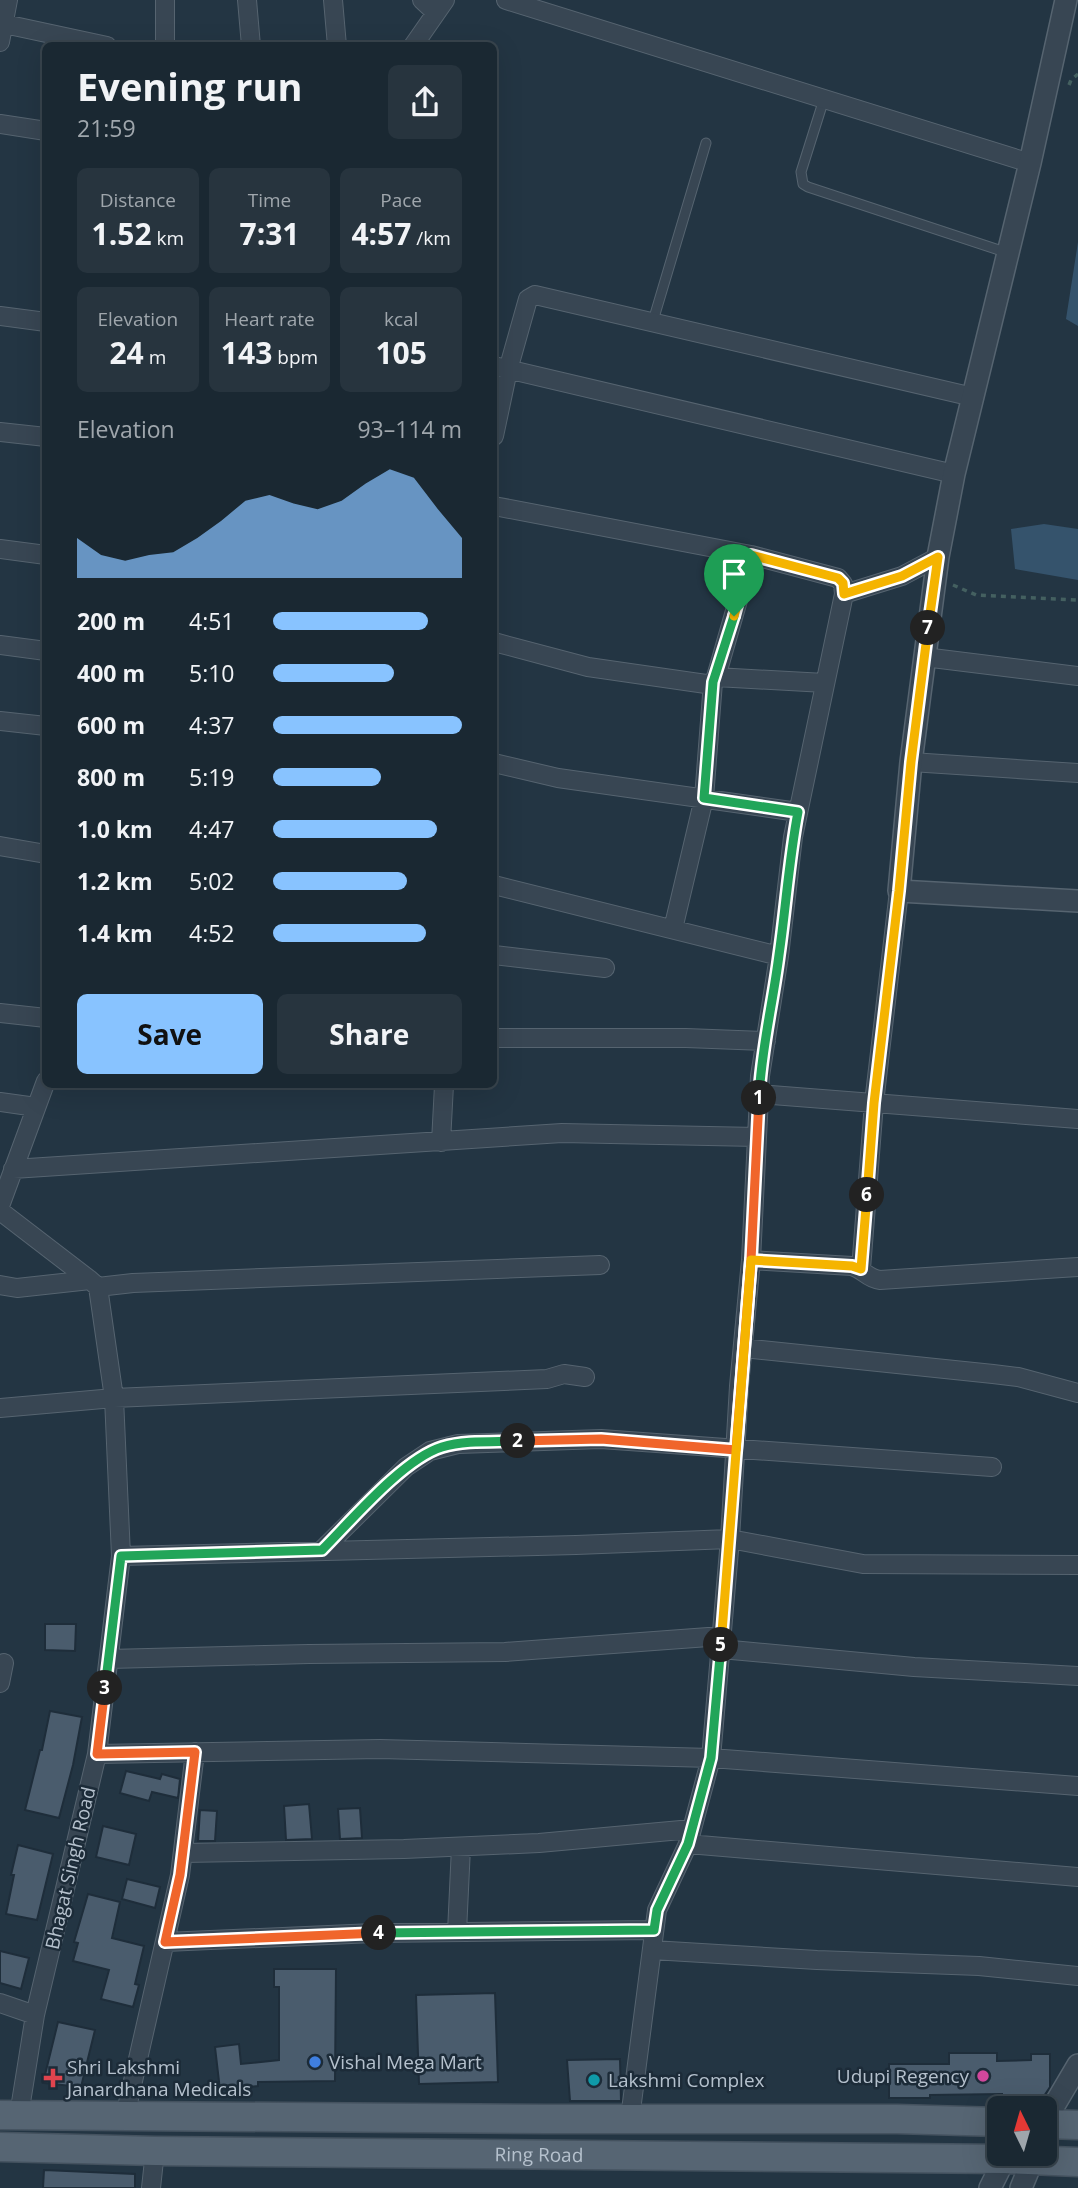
<!DOCTYPE html>
<html lang="en">
<head>
<meta charset="utf-8">
<style>
	:root { --surface:#1a2832; --page:#27343e; --text:#f1f3f6; --muted:#9fa6ac; --line:#38444d; --accent:#88c3ff }
	body { margin:0; font-family:"Open Sans",sans-serif; background:var(--page); color:var(--text); height:100vh; display:flex; flex-direction:column; font-size:26px; white-space:nowrap }
	* { box-sizing:border-box; margin:0 }
	p { font-size:23px; color:var(--muted) }
	.icon { flex:none; width:38px; height:38px; fill:none; stroke:currentColor; stroke-width:2; stroke-linecap:round; stroke-linejoin:round }
	.map { position:relative; flex:1; overflow:hidden }
	.sheet { position:absolute; left:42px; top:42px; width:455px; height:1046px; display:flex; flex-direction:column; background:var(--surface); border-radius:10px; box-shadow:0 7px 28px #0002,0 0 0 2px var(--line) }
	.sheet>* { flex:none }
	.needle { width:46px; rotate:355deg }
	.buttons { position:absolute; left:987px; top:2096px; display:grid; gap:14px }
	.buttons a { display:grid; place-items:center; width:70px; height:70px; border-radius:10px; background:var(--surface); box-shadow:0 7px 28px #0002,0 0 0 2px var(--line); font-size:35px }
	.pin { position:absolute; display:grid; place-items:center; width:60px; height:60px; color:#fff; margin:-72px -30px; border-radius:50% 50% 50% 0; rotate:-45deg; box-shadow:0 0 7px #0007 }
	.pin .icon { rotate:45deg }
	.km { position:absolute; width:35px; height:35px; margin:-18px; border-radius:50%; background:#222; color:#fff; font-size:19px; line-height:35px; text-align:center }
	.round { display:grid; place-items:center; flex:none; width:74px; height:74px; border-radius:10px; background:var(--page) }
	.headline { display:flex; align-items:center; justify-content:space-between; height:119px; padding:0 35px }
	h1 { font-size:38px; font-weight:700; line-height:52px }
	.figures { display:grid; grid-template-columns:repeat(3,1fr); gap:10px; height:119px; padding:7px 35px }
	.figures div { display:grid; align-content:center; border-radius:10px; background:var(--page); text-align:center }
	.figures b { font-size:30px; font-weight:700 }
	.figures small { font-size:19px; font-weight:400 }
	.figures p { font-size:19px }
	.chart { height:196px; padding:14px 35px }
	.chart p { display:flex; justify-content:space-between }
	.chart svg { width:100%; height:126px; margin-top:7px; fill:var(--accent); opacity:.7 }
	.cta { display:flex; gap:14px; margin-top:auto; padding:14px 35px }
	.cta a { flex:1; height:80px; border-radius:10px; background:var(--accent); color:#111; font-size:28px; font-weight:700; line-height:80px; text-align:center }
	.cta a+a { background:var(--page); color:var(--text) }
	ul { padding:0 35px; list-style:none; font-size:23px }
	li { display:grid; grid-template-columns:112px 84px 1fr; align-items:center; height:52px }
	li i { height:18px; border-radius:9px; background:var(--accent) }
	.map>svg:first-child { display:block }
</style>
</head>
<body>
<div class="map">
<svg width="1078" height="2188" viewBox="0 0 1078 2188">
	<rect width="100%" height="100%" fill="#233543"/>
	<!-- water -->
	<path fill="#35536c" d="M1078 242V326L1066 319Z
		M1044 524 1078 529V580L1015 569 1011 529Z"/>
	<!-- building -->
	<path fill="#4a5c6d" stroke="#1e2d3a" stroke-width="2" d="M45 1624H76L75 1651 45 1650Z
		M50 1711 82 1717 73 1765 59 1818 25 1810 40 1750H42Z
		M126 1771 160 1779 162 1774 180 1779 178 1798 152 1792 149 1801 120 1793Z
		M309 1804 312 1839 286 1840 284 1806Z
		M360 1808 362 1838 340 1839 338 1809Z
		M200 1810 217 1811 215 1841H198Z
		M103 1826 136 1834 129 1865 96 1857Z
		M18 1845 53 1854 37 1920 6 1914 14 1875H11Z
		M127 1879 160 1887 155 1908 122 1899Z
		M88 1894 120 1902 112 1938 144 1946 135 1984 139 1985 133 2007 101 1999 109 1970 73 1961 78 1943 74 1942Z
		M0 1951 29 1958 21 1989 0 1983Z
		M274 1969H336L335 2081 258 2082V2086L220 2090 215 2047 239 2044 241 2064 279 2060V1987H274Z
		M495 1993 498 2082 419 2084 416 1995Z
		M58 2022 95 2030 81 2087 43 2083Z
		M949 2053H997V2061L1031 2060V2054H1050V2087L1044 2096H1028V2101H1002V2094L930 2095V2098H889V2064H949Z
		M620 2059 621 2101H570L567 2060Z
		M44 2170 135 2174V2188H43Z"/>
	<g fill="none" stroke-linecap="round" stroke-linejoin="round">
		<!-- service casing -->
		<g stroke="#566470" stroke-width="11">
			<path id="service" d="M824 99 801 172 803 184 808 187 1008 253
				M653 321 706 143"/>
		</g>
		<!-- minor casing -->
		<g stroke="#566470" stroke-width="20">
			<path id="minor" d="M247 0 251 46
				M333 0 337 46
				M422 0 436 13
				M506 0 1030 163
				M0 23 107 46
				M0 42 8 0
				M165 46V0
				M413 46 445 0
				M0 124 46 131
				M0 316 46 322
				M494 366 954 474
				M0 432 46 437
				M494 436 508 370 528 299 535 295 973 397
				M494 506 751 555
				M0 549 46 555
				M844 594 902 576 938 557
				M494 642 588 667 706 684 713 682 716 677 751 555 838 578 843 584 844 594 793 837 779 956 760 1076 751 1260 739 1386 730 1539 711 1758 688 1844 657 1910 630 2118
				M0 645 46 651
				M924 657 1078 676
				M716 677 825 683
				M0 721 46 726
				M911 762 1078 773
				M494 763 558 778 798 812
				M0 846 46 854
				M494 885 779 956
				M673 929 704 798 713 682
				M494 955 605 968
				M0 1013 46 1018
				M494 1038H686L766 1041
				M759 1094 1078 1119
				M0 1102 36 1107
				M441 1142 444 1085
				M13 1169 562 1133 757 1137
				M0 1206 46 1081
				M0 1211 90 1280
				M751 1260 852 1266C863 1269 868 1279 880 1280L1078 1267
				M861 1269 874 1103 899 891
				M0 1285 17 1288 90 1280 98 1287 133 1283 600 1265
				M743 1348 993 1374 1018 1377 1078 1393
				M0 1408 114 1398 547 1379 564 1374 585 1377
				M322 1550 406 1467 430 1451 458 1444 601 1439 992 1467
				M121 1556 576 1545 730 1539 863 1564 1078 1565
				M721 1649 914 1667 1078 1676
				M109 1659 309 1654 505 1652 722 1636
				M0 1683 4 1663
				M97 1754 380 1749 711 1758 1078 1786
				M688 1844 1078 1877
				M183 1853 404 1849 539 1843 692 1829
				M457 1932 461 1847
				M165 1942 374 1933 654 1930
				M652 1950 817 1960 979 1966 1078 1976
				M0 2003 35 2015
				M19 2115 35 2015 97 1754 121 1556 114 1398 98 1287
				M125 2116 180 1875 195 1752
				M151 2188 155 2151"/>
		</g>
		<!-- tertiary casing -->
		<g stroke="#566470" stroke-width="24">
			<path id="tertiary" d="M1066 0 1030 163 954 474 938 557 911 762 899 891 1078 901
				M1045 2113 1052 2109 1078 2065
				M990 2188 1007 2154
				M1021 2188 1035 2154"/>
		</g>
		<!-- primary casing -->
		<g stroke="#44525f" stroke-width="31">
			<g id="primary">
				<path d="M0 2115 546 2119H897L999 2122"/>
				<path d="M1045 2124 1078 2125"/>
				<path id="s1" d="M0 2147 155 2151 1004 2159 1078 2162"/>
			</g>
		</g>
		<!-- path -->
		<path stroke="#446060" stroke-width="3.5" stroke-dasharray="5 5" stroke-linecap="butt" d="M1069 85 1071 80 1078 74
			M953 585 976 595 1078 600"/>
		<!-- service -->
		<use href="#service" stroke="#384653" stroke-width="9"/>
		<!-- minor -->
		<use href="#minor" stroke="#384653" stroke-width="18"/>
		<!-- tertiary -->
		<use href="#tertiary" stroke="#384653" stroke-width="21"/>
		<!-- primary -->
		<use href="#primary" stroke="#566573" stroke-width="28"/>
	</g>
	<g fill="none" stroke-linecap="round" stroke-linejoin="round">
		<!-- split-1 casing -->
		<g stroke="#fff" stroke-width="14">
			<path id="split-1" d="M734 616 713 682 704 798 798 812C789 859 786 907 779 955 773 1003 761 1050 759 1098"/>
		</g>
		<!-- split-2 casing -->
		<g stroke="#fff" stroke-width="14">
			<path id="split-2" d="M518 1441 601 1439 736 1450 751 1260 759 1098"/>
		</g>
		<!-- split-3 casing -->
		<g stroke="#fff" stroke-width="14">
			<path id="split-3" d="M105 1688 121 1556 322 1550C352 1520 403 1459 442 1447 465 1440 494 1442 518 1441"/>
		</g>
		<!-- split-4 casing -->
		<g stroke="#fff" stroke-width="14">
			<path id="split-4" d="M105 1688 97 1754 195 1752 180 1875 165 1942 379 1933"/>
		</g>
		<!-- split-5 casing -->
		<g stroke="#fff" stroke-width="14">
			<path id="split-5" d="M379 1933 654 1930 657 1910 688 1844 711 1758 721 1645"/>
		</g>
		<!-- split-6 casing -->
		<g stroke="#fff" stroke-width="14">
			<path id="split-6" d="M721 1645 751 1260 852 1266 861 1269 867 1195"/>
		</g>
		<!-- split-7 casing -->
		<g stroke="#fff" stroke-width="14">
			<path id="split-7" d="M867 1195 874 1103 899 891 911 762 928 628"/>
		</g>
		<!-- split-8 casing -->
		<g stroke="#fff" stroke-width="14">
			<path id="split-8" d="M734 616 751 555 838 578 843 583 844 594 902 576 938 557 928 628"/>
		</g>
		<!-- split-1 -->
		<use href="#split-1" stroke="#22a559" stroke-width="9"/>
		<!-- split-2 -->
		<use href="#split-2" stroke="#f0652b" stroke-width="9"/>
		<!-- split-3 -->
		<use href="#split-3" stroke="#22a559" stroke-width="9"/>
		<!-- split-4 -->
		<use href="#split-4" stroke="#f0652b" stroke-width="9"/>
		<!-- split-5 -->
		<use href="#split-5" stroke="#22a559" stroke-width="9"/>
		<!-- split-6 -->
		<use href="#split-6" stroke="#f5b400" stroke-width="9"/>
		<!-- split-7 -->
		<use href="#split-7" stroke="#f5b400" stroke-width="9"/>
		<!-- split-8 -->
		<use href="#split-8" stroke="#f5b400" stroke-width="9"/>
	</g>
	<!-- markers -->
	<circle fill="#3f7fe0" stroke="#1c2b38" stroke-width="2.5" cx="315" cy="2062" r="7"/>
	<circle fill="#d1479c" stroke="#1c2b38" stroke-width="2.5" cx="983" cy="2076" r="7"/>
	<path fill="#e0444e" stroke="#1c2b38" stroke-width="2.5" d="M49.5 2067.5h7v7h7v7h-7v7h-7v-7h-7v-7h7z"/>
	<circle fill="#0f9aa8" stroke="#1c2b38" stroke-width="2.5" cx="594" cy="2080" r="7"/>
	<g text-anchor="middle" dominant-baseline="central" stroke-width="5" stroke-linejoin="round" paint-order="stroke">
		<!-- street labels -->
		<g font-size="19" fill="#b5c1cd" stroke="#1c2b38">
			<text transform="translate(70 1868) rotate(-77)">Bhagat Singh Road</text>
			<text stroke="none"><textPath href="#s1" startOffset="539">Ring Road</textPath></text>
		</g>
		<!-- poi labels -->
		<g font-size="19" fill="#b5c1cd" stroke="#1c2b38" text-anchor="start">
			<text x="329" y="2062">Vishal Mega Mart</text>
			<text x="67" y="2067">Shri Lakshmi<tspan x="67" dy="22">Janardhana Medicals</tspan></text>
			<text x="969" y="2076" text-anchor="end">Udupi Regency</text>
			<text x="608" y="2080">Lakshmi Complex</text>
		</g>
	</g>
</svg>
<div class="buttons">
<a><svg class="needle" viewBox="-14 -14 28 28"><path d="M0-13l5 13h-10z" fill="#e53935"/><path d="M0 13l5-13h-10z" fill="#9fa6ac"/></svg></a>
</div>
<div class="pin" style="left:734px;top:616px;background:#1e9e55"><svg class="icon" aria-label="arrive" viewBox="0 0 24 24"><path d="M6 21V4h12l-3 4 3 4H6"/></svg></div>
<b class="km" style="left:759px;top:1098px">1</b>
<b class="km" style="left:518px;top:1441px">2</b>
<b class="km" style="left:105px;top:1688px">3</b>
<b class="km" style="left:379px;top:1933px">4</b>
<b class="km" style="left:721px;top:1645px">5</b>
<b class="km" style="left:867px;top:1195px">6</b>
<b class="km" style="left:928px;top:628px">7</b>
<section class="sheet">
<div class="headline"><div><h1>Evening run</h1><p>21:59</p></div><a class="round"><svg class="icon" aria-label="share" viewBox="0 0 24 24"><path d="M12 15V3M7 8l5-5 5 5M5 13v7h14v-7"/></svg></a></div>
<div class="figures">
<div><p>Distance</p><b>1.52<small> km</small></b></div>
<div><p>Time</p><b>7:31</b></div>
<div><p>Pace</p><b>4:57<small> /km</small></b></div>
</div>
<div class="figures">
<div><p>Elevation</p><b>24<small> m</small></b></div>
<div><p>Heart rate</p><b>143<small> bpm</small></b></div>
<div><p>kcal</p><b>105</b></div>
</div>
<div class="chart"><p><span>Elevation</span>93–114 m</p>
<svg viewBox="0 0 160 44" preserveAspectRatio="none"><path d="M0 44V30L10 36L20 38L30 36L40 35L50 30L60 24L70 17L80 15L90 18L100 20L110 17L120 11L130 6L140 9L150 20L160 30V44z"/></svg>
</div>
<ul>
<li><b>200 m</b>4:51<i style="width:82%"></i></li>
<li><b>400 m</b>5:10<i style="width:64%"></i></li>
<li><b>600 m</b>4:37<i style="width:100%"></i></li>
<li><b>800 m</b>5:19<i style="width:57%"></i></li>
<li><b>1.0 km</b>4:47<i style="width:87%"></i></li>
<li><b>1.2 km</b>5:02<i style="width:71%"></i></li>
<li><b>1.4 km</b>4:52<i style="width:81%"></i></li>
</ul>
<div class="cta"><a>Save</a><a>Share</a></div>
</section>
</div>
</body>
</html>
